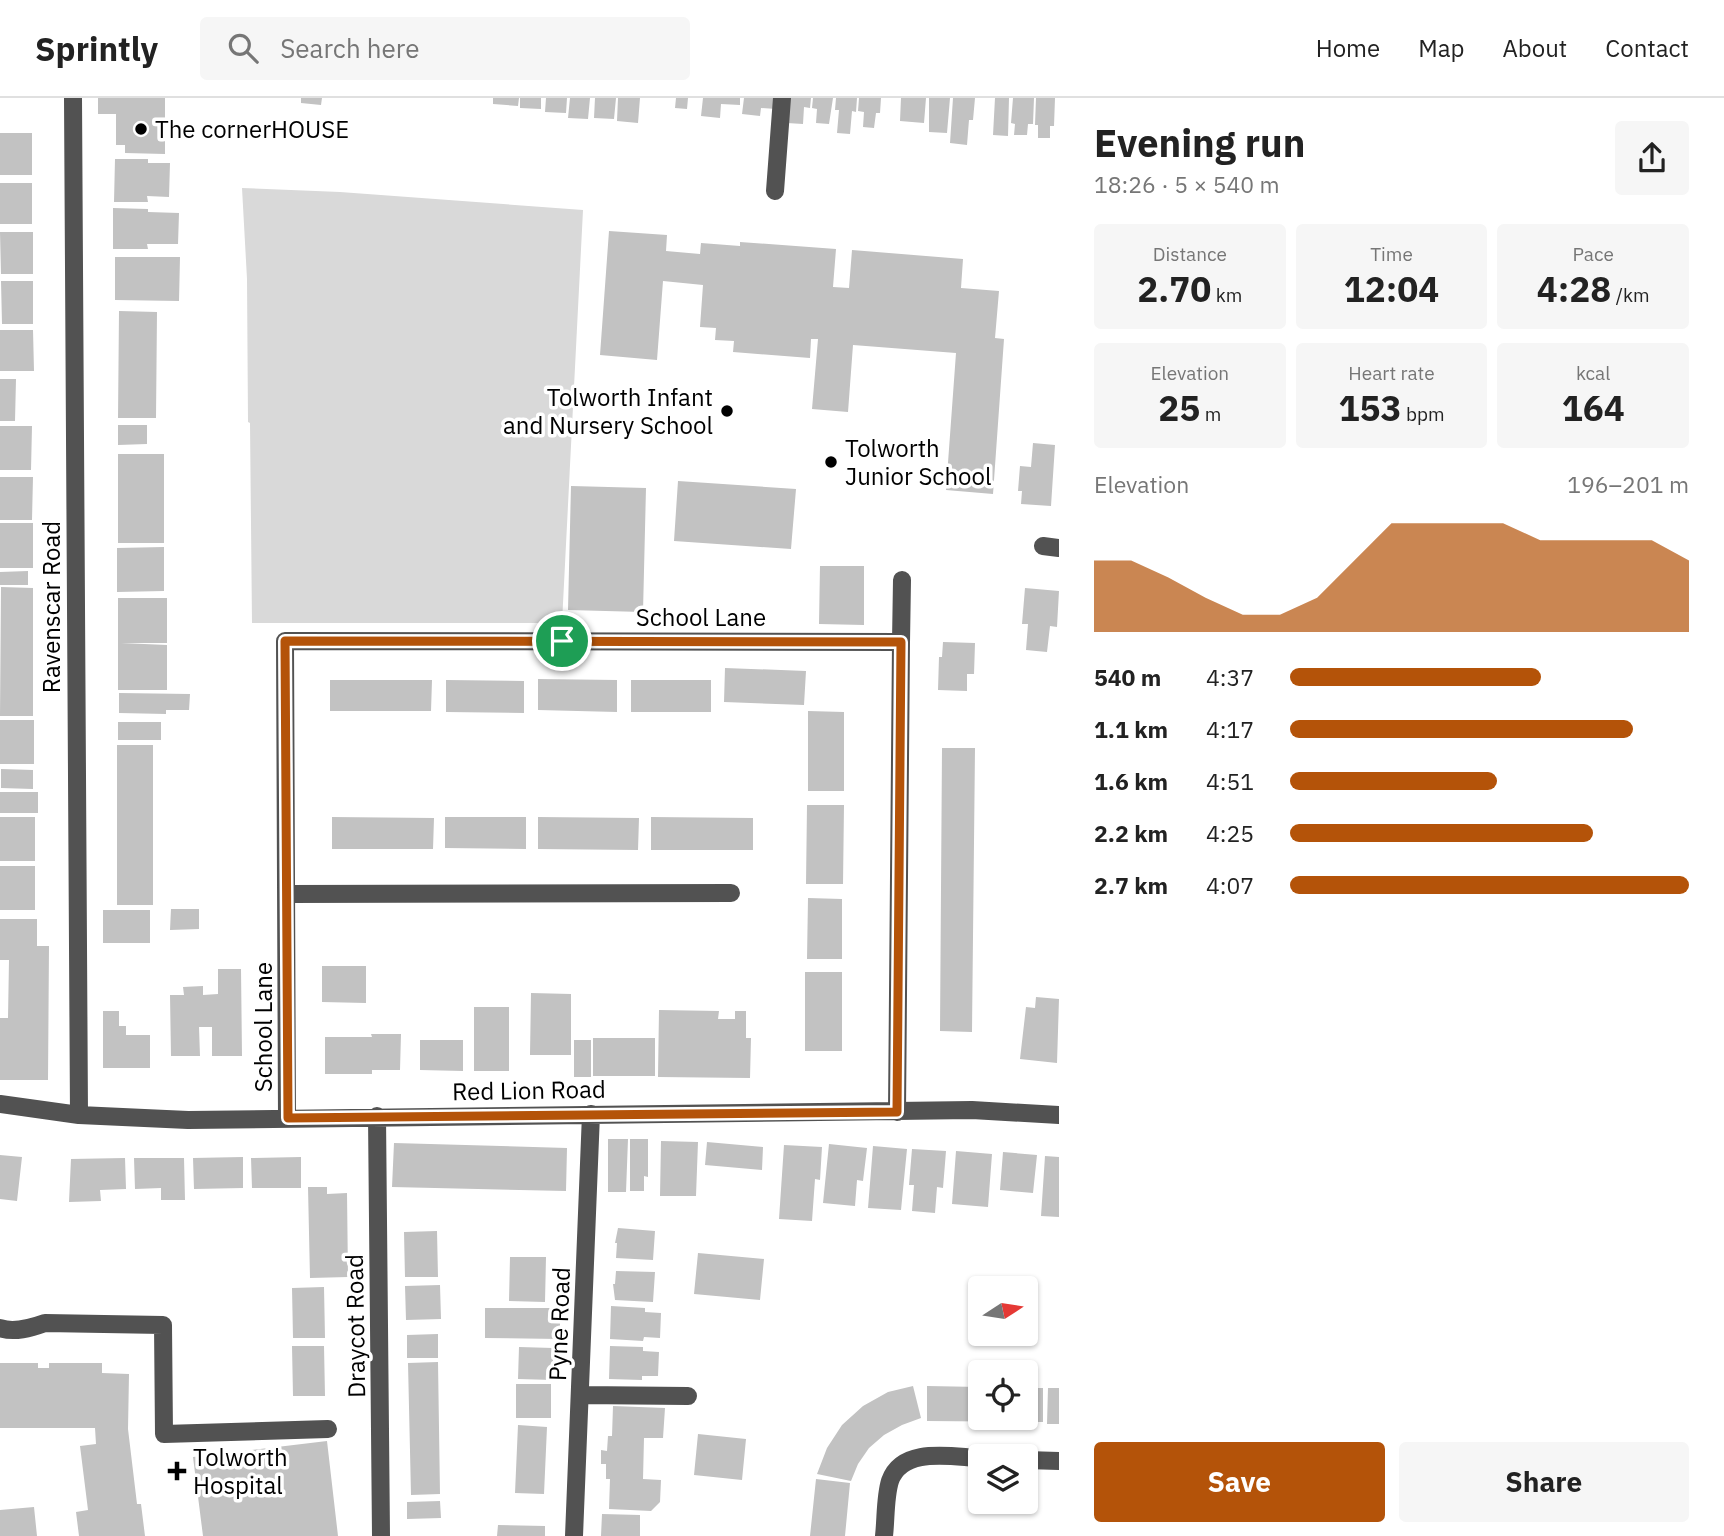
<!DOCTYPE html>
<html lang="en">
<head>
<meta charset="utf-8">
<style>
	:root { --surface:#fff; --page:#f6f6f6; --text:#222; --muted:#767676; --line:#e0e0e0; --accent:#b45309 }
	body { margin:0; font-family:"IBM Plex Sans",sans-serif; background:var(--page); color:var(--text); height:100vh; display:flex; flex-direction:column; font-size:26px; white-space:nowrap }
	* { box-sizing:border-box; margin:0 }
	p { font-size:23px; color:var(--muted) }
	.icon { flex:none; width:38px; height:38px; fill:none; stroke:currentColor; stroke-width:2; stroke-linecap:round; stroke-linejoin:round }
	.map { position:relative; flex:1; overflow:hidden }
	.drawer { display:flex; flex-direction:column; background:var(--surface); width:665px }
	.drawer>* { flex:none }
	.needle { width:46px; rotate:78deg }
	.controls { position:absolute; left:968px; top:1178px; display:grid; gap:14px }
	.controls a { display:grid; place-items:center; width:70px; height:70px; border-radius:7px; background:var(--surface); box-shadow:0 2px 5px #0004; font-size:35px }
	.pin { position:absolute; display:grid; place-items:center; width:60px; height:60px; color:#fff; margin:-30px; border:4px solid #fff; border-radius:50%; box-shadow:0 2px 7px #0007 }
	.round { display:grid; place-items:center; flex:none; width:74px; height:74px; border-radius:7px; background:var(--page) }
	.headline { display:flex; align-items:center; justify-content:space-between; height:119px; padding:0 35px }
	h1 { font-size:38px; font-weight:800; line-height:52px }
	.stats { display:grid; grid-template-columns:repeat(3,1fr); gap:10px; height:119px; padding:7px 35px }
	.stats div { display:grid; align-content:center; border-radius:7px; background:var(--page); text-align:center }
	.stats b { font-size:35px; font-weight:800 }
	.stats small { font-size:19px; font-weight:400 }
	.stats p { font-size:19px }
	.chart { height:196px; padding:14px 35px }
	.chart p { display:flex; justify-content:space-between }
	.chart svg { width:100%; height:126px; margin-top:7px; fill:var(--accent); opacity:.7 }
	.primary-button { display:flex; gap:14px; margin-top:auto; padding:14px 35px }
	.primary-button a { flex:1; height:80px; border-radius:7px; background:var(--accent); color:#fff; font-size:28px; font-weight:800; line-height:80px; text-align:center }
	.primary-button a+a { background:var(--page); color:var(--text) }
	ul { padding:0 35px; list-style:none; font-size:23px }
	li { display:grid; grid-template-columns:112px 84px 1fr; align-items:center; height:52px }
	li i { height:18px; border-radius:9px; background:var(--accent) }
	header { display:flex; align-items:center; gap:42px; box-sizing:border-box; height:98px; padding:0 35px; background:var(--surface); border-bottom:2px solid var(--line) }
	header strong { font-size:33px }
	nav { display:flex; gap:38px; margin-inline-start:auto; font-size:24px }
	.search { width:490px; height:63px; background:var(--page); display:flex; align-items:center; gap:18px; box-sizing:border-box; padding:0 24px; border-radius:7px; color:var(--muted); font-size:26px }
	main { display:flex; flex:1; min-height:0 }
	.map>svg:first-child { display:block }
</style>
</head>
<body>
<header>
<strong>Sprintly</strong>
<div class="search"><svg class="icon" aria-label="search" viewBox="0 0 24 24"><circle cx="10" cy="10" r="6"/><path d="M15 15l6 6"/></svg>Search here</div>
<nav><a>Home</a><a>Map</a><a>About</a><a>Contact</a></nav>
</header>
<main>
<div class="map">
<svg width="1059" height="1438" viewBox="0 0 1059 1438">
	<rect width="100%" height="100%" fill="#fff"/>
	<!-- green -->
	<path fill="#d9d9d9" d="M242 90 340 94 583 112 562 525H252L250 325 248 324 247 181Z"/>
	<!-- building -->
	<path fill="#c2c2c2" d="M98 0H165V56L125 55V47H116V16H98Z
		M301 0H322L321 7 301 5Z
		M493 0H519L518 8 493 6Z
		M520 0H541V11L520 10Z
		M546 0H567L566 15 545 14Z
		M570 0H590L588 21 568 20Z
		M595 0H616L614 21 594 20Z
		M618 0H640L638 25 617 23Z
		M676 0H688L687 11 675 10Z
		M703 0H740V7L721 6 720 20 701 18Z
		M744 0H777L776 11 761 10 760 18 742 16Z
		M789 0H811L810 10 804 9 803 26 787 25Z
		M813 0H833L829 26 816 25 817 11 812 10Z
		M836 0H857L856 14 852 13 850 36 837 35 839 12H835Z
		M859 0H881L880 15H876L874 30 863 29 864 14 858 13Z
		M901 0H926L924 25 900 23Z
		M929 0H950L947 35 929 34Z
		M953 0H975L973 22H969L967 47 950 45Z
		M995 0H1009L1008 38 993 37Z
		M1013 0H1034L1033 26H1028L1027 37H1014L1015 26 1011 25Z
		M1036 0H1055L1054 28H1050V40H1038V27H1035Z
		M0 35H32V77H0Z
		M115 61H148V65H170L169 99 147 98 148 104H114Z
		M0 85H32V126H0Z
		M113 110 148 111V114L179 115 178 146H147L148 151H113Z
		M609 133 667 137 666 153 700 156 701 145 740 148V144L836 151 833 189 849 190 852 152 963 161 961 190 999 193 995 240 1004 241 993 396 946 392 956 255 853 247 848 314 812 311 818 241H811L810 260 733 254 734 243 715 242 716 230 700 229 703 187 663 183 657 262 600 257Z
		M0 134H33V176H1Z
		M115 159H180L179 203 115 202Z
		M1 183H33V226H2Z
		M119 213 157 214 156 320H118Z
		M0 232H33L34 273H0Z
		M0 281H16L15 323H0Z
		M118 327H147V346L118 347Z
		M0 328H32L31 372H0Z
		M1033 345 1055 347 1051 408 1021 406 1022 393H1018L1020 368 1031 369Z
		M118 356H164V445H118Z
		M0 379H33L32 422H0Z
		M678 383 796 391 791 451 674 443Z
		M571 388 646 390 643 514 568 512Z
		M0 425H33V470H0Z
		M164 449V493L117 494V450Z
		M820 468H864V527L819 526Z
		M28 473V487H0V474Z
		M1 489 33 490V618H0Z
		M1025 490 1059 493 1057 529 1050 528 1047 554 1026 552 1028 526H1022Z
		M118 500H167V545H121L167 547V592H118Z
		M943 544 975 545 974 576H967V593L938 592 939 559H942Z
		M725 570 806 573 804 607 724 604Z
		M538 581 617 582V614L538 612Z
		M330 582H432L431 613H330Z
		M446 582 524 583V615L446 614Z
		M631 582H711V614H631Z
		M119 595 190 596 189 612H166V616L119 615Z
		M808 613 844 614V693H808Z
		M0 622H34V666H0Z
		M118 624H161V642H118Z
		M117 647H153V807H117Z
		M942 650H975L972 934 940 933Z
		M1 671 33 672V691L1 690Z
		M0 694H38V715H0Z
		M807 707H844L843 786H806Z
		M0 719H35V763H0Z
		M332 719 434 720 433 751H332Z
		M445 719H526V751L445 750Z
		M538 719 639 720 638 752 538 751Z
		M651 719 753 720V752H651Z
		M0 768H35V812H0Z
		M808 800 842 801V861H807Z
		M171 811H199V831L170 832Z
		M103 812H150V845H103Z
		M0 821H37V848H49L48 982H0V920H8L9 862H0Z
		M322 868H366V905L322 904Z
		M218 871H241L242 958H212V929H199L200 958H171L170 897H184L183 889 203 888V897L218 896Z
		M805 874H842V953H805Z
		M531 895 571 896V957H530Z
		M1036 899 1059 901 1057 965 1020 961 1026 909 1035 910Z
		M474 909H509V973H474Z
		M659 912 719 913 718 921H735V913H746V940H751L750 980 658 979Z
		M103 913H119V928H126V937H150V970H103Z
		M371 936H401L400 972H372V976H325V939H372Z
		M593 940H655V978H593Z
		M420 942H463V973L420 972Z
		M574 942H591V979H574Z
		M608 1041H628L626 1094H608Z
		M630 1041H648V1079L644 1078V1093H630Z
		M661 1043 698 1044 696 1098H660Z
		M707 1044 763 1049 762 1072 705 1067Z
		M394 1045 567 1050 566 1093 392 1089Z
		M829 1046 867 1050 863 1083 857 1082 855 1108 823 1105Z
		M784 1047 822 1049 820 1082 815 1081 812 1123 779 1121Z
		M873 1048 907 1051 901 1112 868 1110Z
		M912 1051 946 1053 943 1090 937 1089 935 1115 912 1113 914 1087H909Z
		M956 1053 992 1056 988 1109 952 1106Z
		M1003 1054 1037 1057 1033 1095 1000 1092Z
		M0 1057 22 1059 17 1103 0 1101Z
		M1045 1058 1059 1059V1119L1041 1118Z
		M243 1059V1090L194 1091 193 1060Z
		M301 1059V1090H252L251 1060Z
		M125 1060 126 1091 100 1092 101 1103 69 1104 71 1061Z
		M134 1060H184L185 1102H161V1090L135 1091Z
		M308 1089H327V1096L347 1095 348 1179 310 1180Z
		M618 1130 655 1133 653 1162 616 1160 617 1145H615Z
		M437 1133 438 1179H405L404 1134Z
		M698 1155 764 1161 760 1202 694 1196Z
		M510 1159H546L545 1204 509 1203Z
		M616 1173 655 1174 653 1204 615 1202 613 1186H615Z
		M440 1187 441 1221 406 1222 405 1188Z
		M324 1189 325 1240H293L292 1190Z
		M611 1208 645 1210V1214L661 1215 660 1240 644 1239 643 1243 610 1241Z
		M485 1210H560V1241L485 1240Z
		M438 1236V1260H407V1237Z
		M292 1248H324L325 1298H293Z
		M610 1248 643 1249V1253L659 1254 658 1278H642V1282L609 1281Z
		M519 1249 553 1250V1282L518 1281Z
		M438 1264 440 1396 411 1397 408 1265Z
		M0 1265H38V1270H49V1265H102V1275L129 1276 128 1331 137 1406H141L145 1438H79L76 1414 88 1412 80 1348 96 1346 95 1330H0Z
		M516 1286H551V1320H516Z
		M913 1288 921 1320 902 1327 884 1337 869 1350 858 1366 851 1383 817 1376 827 1350 842 1327 863 1308 888 1294Z
		M927 1288 980 1289V1320H1026V1290H1043V1324L927 1323Z
		M1048 1290H1059V1326H1047Z
		M613 1308 665 1310 663 1340H644L643 1381 661 1382 660 1404 651 1413 609 1411 610 1381H606V1366H601V1352L607 1353 608 1338H612Z
		M518 1327 547 1329 544 1396 515 1395Z
		M698 1336 746 1341 742 1382 694 1377Z
		M327 1343 338 1438H203L193 1359Z
		M816 1381 850 1385 845 1438H810Z
		M440 1403 441 1420 407 1421V1404Z
		M34 1409 37 1438H0V1412Z
		M602 1416 640 1417V1438H601Z
		M498 1427 545 1428V1438H497Z"/>
	<g fill="none" stroke-linecap="round" stroke-linejoin="round">
		<!-- minor -->
		<path stroke="#525252" stroke-width="18" d="M73 0 79 1017
			M775 93 782 0
			M1043 448 1059 450
			M901 544 902 482
			M287 796 731 795
			M0 1006 79 1017 188 1022 972 1012 1059 1017
			M377 1018 381 1438
			M287 1020 285 543 901 544 897 1014
			M0 1230C14 1235 31 1230 45 1225L163 1227 164 1336 328 1331
			M580 1297 688 1298
			M1026 1362 1059 1363
			M574 1438 591 1016
			M884 1438C886 1421 885 1399 890 1383 902 1348 952 1359 980 1360"/>
	</g>
	<g fill="none" stroke-linecap="round" stroke-linejoin="round">
		<!-- route casing -->
		<g stroke="#fff" stroke-width="14">
			<path id="route" d="M285 543 901 544 897 1014 288 1020Z"/>
		</g>
		<!-- route -->
		<use href="#route" stroke="#b45309" stroke-width="9"/>
	</g>
	<!-- markers -->
	<g fill="#000" stroke="#fff" stroke-width="2.5">
		<circle cx="141" cy="31" r="7"/>
		<circle cx="727" cy="313" r="7"/>
		<circle cx="831" cy="364" r="7"/>
		<path d="M173.5 1362.5h7v7h7v7h-7v7h-7v-7h-7v-7h7z"/>
	</g>
	<g text-anchor="middle" dominant-baseline="central" stroke-width="7" stroke-linejoin="round" paint-order="stroke">
		<!-- poi labels -->
		<g font-size="24" fill="#000" stroke="#fff" text-anchor="start">
			<text x="155" y="31">The cornerHOUSE</text>
			<text x="713" y="299" text-anchor="end">Tolworth Infant<tspan x="713" dy="28">and Nursery School</tspan></text>
			<text x="845" y="350">Tolworth<tspan x="845" dy="28">Junior School</tspan></text>
			<text x="193" y="1359">Tolworth<tspan x="193" dy="28">Hospital</tspan></text>
		</g>
		<!-- street labels -->
		<g font-size="24" fill="#000" stroke="#fff">
			<text transform="translate(51 509) rotate(-90)">Ravenscar Road</text>
			<text x="701" y="519">School Lane</text>
			<text transform="translate(263 929) rotate(-90)">School Lane</text>
			<text transform="translate(529 992) rotate(-1)">Red Lion Road</text>
			<text transform="translate(559 1226) rotate(-88)">Pyne Road</text>
			<text transform="translate(355 1228) rotate(-91)">Draycot Road</text>
		</g>
	</g>
</svg>
<div class="controls">
<a><svg class="needle" viewBox="-14 -14 28 28"><path d="M0-13l5 13h-10z" fill="#e53935"/><path d="M0 13l5-13h-10z" fill="#767676"/></svg></a>
<a><svg class="icon" aria-label="locate" viewBox="0 0 24 24"><circle cx="12" cy="12" r="6"/><path d="M12 2v4M12 18v4M2 12h4M18 12h4"/></svg></a>
<a><svg class="icon" aria-label="layers" viewBox="0 0 24 24"><path d="M12 4l9 5-9 5-9-5zM3 14l9 5 9-5"/></svg></a>
</div>
<div class="pin" style="left:562px;top:543px;background:#1e9e55"><svg class="icon" aria-label="arrive" viewBox="0 0 24 24"><path d="M6 21V4h12l-3 4 3 4H6"/></svg></div>
</div>
<section class="drawer">
<div class="headline"><div><h1>Evening run</h1><p>18:26 · 5 × 540 m</p></div><a class="round"><svg class="icon" aria-label="share" viewBox="0 0 24 24"><path d="M12 15V3M7 8l5-5 5 5M5 13v7h14v-7"/></svg></a></div>
<div class="stats">
<div><p>Distance</p><b>2.70<small> km</small></b></div>
<div><p>Time</p><b>12:04</b></div>
<div><p>Pace</p><b>4:28<small> /km</small></b></div>
</div>
<div class="stats">
<div><p>Elevation</p><b>25<small> m</small></b></div>
<div><p>Heart rate</p><b>153<small> bpm</small></b></div>
<div><p>kcal</p><b>164</b></div>
</div>
<div class="chart"><p><span>Elevation</span>196–201 m</p>
<svg viewBox="0 0 160 44" preserveAspectRatio="none"><path d="M0 44V19L10 19L20 25L30 32L40 38L50 38L60 32L70 19L80 6L90 6L100 6L110 6L120 12L130 12L140 12L150 12L160 19V44z"/></svg>
</div>
<ul>
<li><b>540 m</b>4:37<i style="width:63%"></i></li>
<li><b>1.1 km</b>4:17<i style="width:86%"></i></li>
<li><b>1.6 km</b>4:51<i style="width:52%"></i></li>
<li><b>2.2 km</b>4:25<i style="width:76%"></i></li>
<li><b>2.7 km</b>4:07<i style="width:100%"></i></li>
</ul>
<div class="primary-button"><a>Save</a><a>Share</a></div>
</section>
</main>
</body>
</html>
